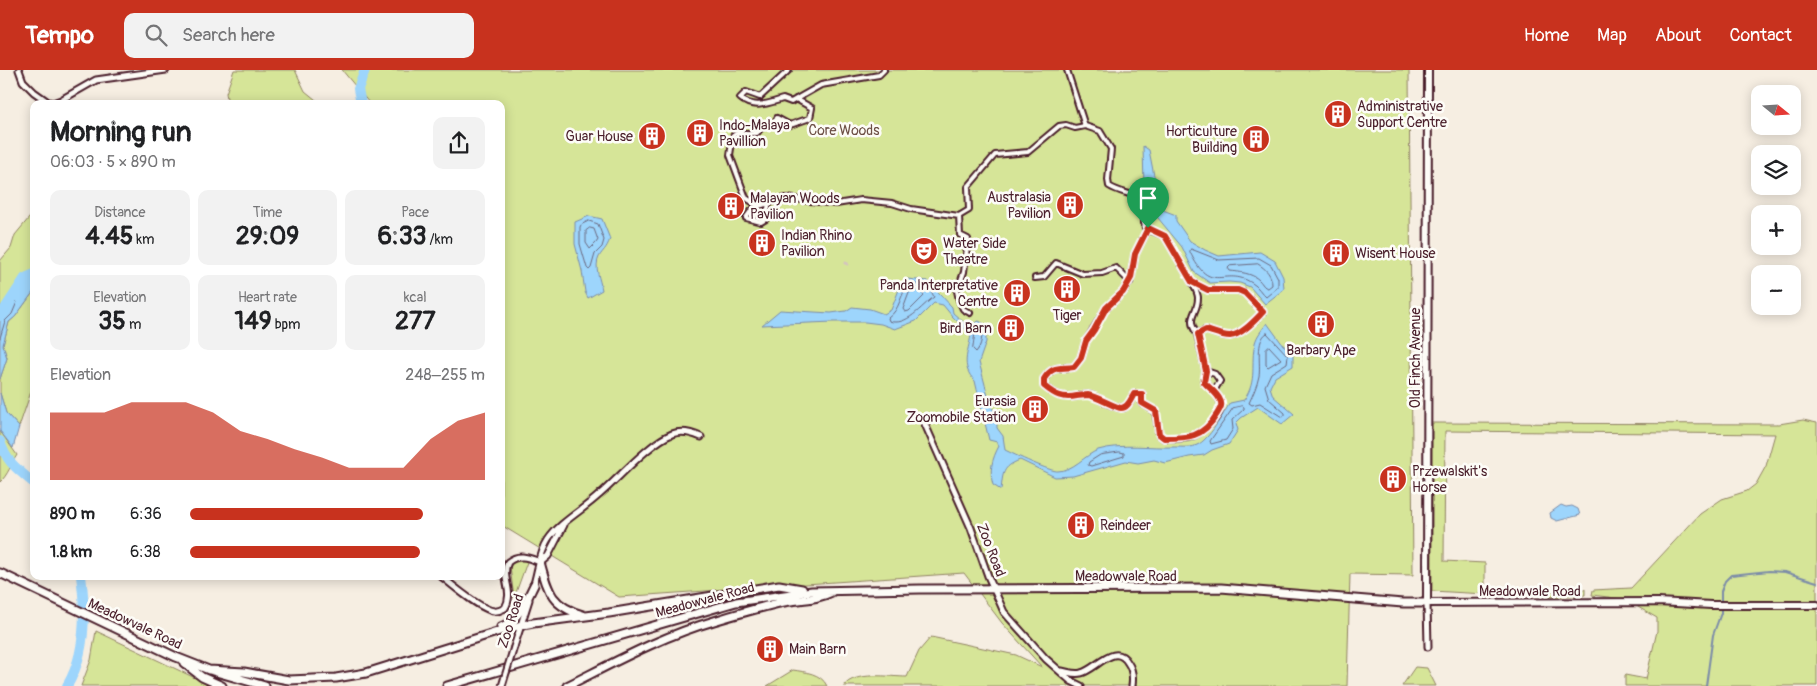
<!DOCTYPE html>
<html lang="en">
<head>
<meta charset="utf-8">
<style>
	:root { --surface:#fff; --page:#f2f2f2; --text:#202124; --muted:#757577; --accent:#c8321e }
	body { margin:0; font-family:Pangolin,sans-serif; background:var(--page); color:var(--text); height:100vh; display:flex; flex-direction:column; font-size:19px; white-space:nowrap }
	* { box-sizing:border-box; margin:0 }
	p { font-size:16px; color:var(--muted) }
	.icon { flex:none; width:28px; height:28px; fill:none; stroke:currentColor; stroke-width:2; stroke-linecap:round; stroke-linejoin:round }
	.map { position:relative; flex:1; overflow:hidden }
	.side { position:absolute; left:30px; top:30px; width:475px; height:480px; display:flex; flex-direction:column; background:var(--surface); border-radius:10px; box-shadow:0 2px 12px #0003 }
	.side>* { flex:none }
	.needle { width:32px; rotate:108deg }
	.buttons { position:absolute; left:1751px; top:15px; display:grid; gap:10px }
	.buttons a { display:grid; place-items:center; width:50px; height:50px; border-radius:10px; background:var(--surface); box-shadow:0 2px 12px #0003; font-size:25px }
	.pin { position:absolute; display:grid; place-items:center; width:42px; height:42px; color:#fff; margin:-51px -21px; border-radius:50% 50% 50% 0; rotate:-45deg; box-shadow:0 0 5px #0007 }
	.pin .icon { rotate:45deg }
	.round { display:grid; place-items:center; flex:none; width:52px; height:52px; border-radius:10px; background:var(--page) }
	.summary { display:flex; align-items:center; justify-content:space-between; height:85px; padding:0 20px }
	h1 { font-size:28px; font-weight:700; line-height:38px }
	.stats { display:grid; grid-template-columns:repeat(3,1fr); gap:8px; height:85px; padding:5px 20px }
	.stats div { display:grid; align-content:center; border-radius:10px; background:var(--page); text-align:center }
	.stats b { font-size:25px; font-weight:700 }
	.stats small { font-size:14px; font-weight:400 }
	.stats p { font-size:14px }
	.chart { height:140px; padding:10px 20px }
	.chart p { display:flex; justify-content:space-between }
	.chart svg { width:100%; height:90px; margin-top:5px; fill:var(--accent); opacity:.7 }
	ul { padding:0 20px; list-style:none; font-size:16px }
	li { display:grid; grid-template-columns:80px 60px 1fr; align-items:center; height:38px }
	li i { height:12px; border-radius:6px; background:var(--accent) }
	header { display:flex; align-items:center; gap:30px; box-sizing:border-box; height:70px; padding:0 25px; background:var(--accent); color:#fff }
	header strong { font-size:24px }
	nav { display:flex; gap:28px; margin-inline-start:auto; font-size:18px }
	.search { width:350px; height:45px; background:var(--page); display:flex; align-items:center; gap:12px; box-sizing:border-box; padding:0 18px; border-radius:10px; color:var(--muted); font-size:19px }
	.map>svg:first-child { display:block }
</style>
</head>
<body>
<header>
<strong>Tempo</strong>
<div class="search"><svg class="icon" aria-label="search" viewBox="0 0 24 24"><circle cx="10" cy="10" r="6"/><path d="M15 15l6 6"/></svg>Search here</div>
<nav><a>Home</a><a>Map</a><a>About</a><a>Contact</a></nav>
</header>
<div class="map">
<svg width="1817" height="616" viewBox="0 0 1817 616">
	<rect width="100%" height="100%" fill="#f6eee2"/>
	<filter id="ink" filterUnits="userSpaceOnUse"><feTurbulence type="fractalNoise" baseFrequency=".02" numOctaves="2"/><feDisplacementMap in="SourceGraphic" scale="10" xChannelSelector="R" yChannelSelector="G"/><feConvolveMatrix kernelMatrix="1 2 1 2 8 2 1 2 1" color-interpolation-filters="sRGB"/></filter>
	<g filter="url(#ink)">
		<!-- green -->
		<path fill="#d6e598" stroke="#908262" d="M234 0H295L305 21 321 34H228L226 23Z
			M342 0H1409L1413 505 1350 504 1347 616H844C854 601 891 607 907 607L919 581 931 567 1016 585 1042 597 1002 553 964 503 619 527 501 455V34H370Z
			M34 142V205L8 231 0 243V191L11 178 15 165Z
			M34 221V313L19 357 6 343 0 323V309L7 288 3 275 9 252 15 247Z
			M1803 350 1817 353V616H1625V605L1646 609 1657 561V548L1624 529 1592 525 1593 520 1631 518 1700 444 1722 429 1747 421 1756 414 1766 396 1775 364 1445 361 1444 491 1485 493V524L1432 521V353L1779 354Z
			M0 361 17 385C11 394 8 405 0 412Z
			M522 489 527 492 514 528 510 497 513 492Z
			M1585 519V525L1547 527V521Z
			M96 561 212 616H81L91 590Z
			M1415 597 1427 598 1436 616H1402Z
			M793 600C805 602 821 603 827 616H767Z"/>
		<!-- water -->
		<path fill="#9dd5fc" stroke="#7c8ca8" d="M1143 76 1149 80 1157 121 1163 140 1176 145V151L1190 171 1205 180 1219 186 1260 182 1275 191 1283 207 1284 219 1265 234 1250 217 1240 213 1229 212 1210 213 1194 202 1182 177 1148 136 1144 117Z
			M589 146 602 149 610 169C606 180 603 180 599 187 594 197 600 209 602 220L588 228 585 222 582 201 575 174V152Z
			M34 205V221L15 247 9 252 3 275 7 288 0 309V243L8 231Z
			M907 209 928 211 952 237 953 243 968 256 979 251 986 255V272L979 292 988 326 997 349V358L1003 366 1005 380C1013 384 1051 402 1058 401 1073 401 1085 385 1098 380 1122 373 1150 378 1175 377 1182 377 1190 378 1197 375 1209 370 1223 344 1230 333L1244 330C1258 310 1250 294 1255 273 1257 265 1262 260 1267 253L1283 275 1293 282V296L1275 307 1270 317 1273 326 1294 344 1282 354 1258 337 1241 348 1236 353 1238 360 1229 374 1212 380 1204 385 1189 387 1165 393 1154 390 1138 393 1126 391 1073 406 1055 407 1020 390C1002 397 1003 403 1001 420L993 415C989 401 992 389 999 376L997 372 989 370 975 311C960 296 968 283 971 265L952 246 943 235 934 233 916 251 895 259 881 254 865 252H833L762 255 780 240 831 243 846 241 852 237 870 239 884 244 891 240 900 217Z
			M0 323 6 343 19 357 13 378 0 361Z
			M1561 435 1566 437 1572 436 1578 439 1580 445 1557 451 1551 448 1550 443Z"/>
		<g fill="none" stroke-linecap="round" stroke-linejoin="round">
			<!-- shore -->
			<path stroke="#6b687f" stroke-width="1" d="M589 151 598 154 604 170 602 177 595 184 591 198 589 200 587 198 580 174V157L581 155Z
				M590 158 594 159 598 170 596 173 590 179 586 173V161Z
				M1191 179 1219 190 1259 188 1271 195 1278 208V217L1266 227C1261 223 1258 216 1252 213 1224 195 1211 227 1190 182Z
				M1258 194C1266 199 1272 205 1272 215L1268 218C1263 217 1263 214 1259 210 1252 203 1239 202 1230 201L1228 198 1230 196Z
				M909 214C920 213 930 216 934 227 921 236 907 257 889 251L888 248C901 239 899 225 909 214Z
				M917 220 922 222 924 226 909 241 905 242 903 239 909 223 912 220Z
				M0 244H6L14 231 17 232 12 244 5 251 0 268
				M976 258H980C984 264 981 277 976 282L973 279Z
				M1267 263 1288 286 1287 293 1271 303 1265 316 1269 329 1285 343V345L1282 347 1260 333 1252 335 1249 333C1253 324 1257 316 1259 306 1261 294 1255 270 1267 263Z
				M1269 276 1281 289 1268 297 1266 295V279Z
				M1242 336 1244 337V339L1232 350 1233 359 1226 370 1211 374 1210 371 1233 338Z
				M1120 382 1124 383V386L1091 396 1088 395 1089 392 1100 385Z"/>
			<!-- stream -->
			<path stroke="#7c8ca8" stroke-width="2" d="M1706 616 1713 565 1721 543V521L1725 511 1731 505 1769 501 1785 502 1817 512"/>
			<!-- river -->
			<path stroke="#9dd5fc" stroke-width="10" d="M361 34 358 19 365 0
				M0 246 25 208 34 204
				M0 371C6 392 17 399 34 413
				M67 616C86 584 86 542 81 506"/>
			<!-- pedestrian-tunnel -->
			<path stroke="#d4c5bd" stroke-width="4" stroke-dasharray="4 2" stroke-linecap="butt" d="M846 195 847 192"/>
			<!-- pedestrian casing -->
			<g stroke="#4a1f2b" stroke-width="8">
				<path id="pedestrian" d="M789 0 760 27 746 22 740 28C753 40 769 33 783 29L791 32 821 15 879 5 884 0
					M1067 0 1085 56
					M769 133 766 149 761 152 746 148 751 141 759 136 785 128 836 134 861 130 892 133 911 139 959 146
					M759 136 746 128 730 85 733 66 737 63H757L762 57 774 54 777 48 790 55 810 48 812 38 796 29
					M1035 208 1044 207 1056 193 1083 204 1102 203 1116 198 1130 212
					M1192 212C1194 217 1198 223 1198 228 1198 244 1185 247 1197 264
					M970 243 963 239 959 230 957 221 964 202 968 169 960 165 959 146 969 140 968 117 995 85 1028 82 1059 56 1066 55 1075 58 1085 56 1100 61 1111 79 1108 110 1109 116C1120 123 1132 123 1144 130L1142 143 1145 158 1165 166 1192 212 1208 220H1238L1245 223 1263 242C1255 250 1242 265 1230 266 1222 267 1213 262 1206 260L1197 264 1206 301 1215 304 1220 311 1214 321C1216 324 1219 327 1220 331 1226 345 1200 366 1187 368 1179 369 1171 368 1163 368L1159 364 1155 341 1142 333V324H1134L1130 332 1124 338C1114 339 1100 328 1090 325 1086 324 1082 325 1078 326 1063 329 1055 325 1044 316V309C1053 295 1059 299 1074 297L1081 288 1086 271 1106 238 1123 222 1131 208 1135 184 1148 159
					M1206 301 1204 312 1214 321"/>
			</g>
			<!-- minor casing -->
			<g stroke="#4a1f2b" stroke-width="9">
				<path id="minor" d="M19 0 23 11 34 22 48 32 53 33 61 30 96 10 166 0
					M924 352 971 458 988 506 1004 542 1046 589 1071 611 1081 616
					M541 492 548 486 564 455
					M441 506C452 515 481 540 494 541 498 542 501 540 505 538 515 521 500 508 508 492 519 483 529 488 540 492
					M533 517C538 503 539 483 548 470 560 452 583 440 599 425 619 408 649 373 672 364 682 360 692 363 701 367
					M1427 533 1428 577
					M514 577 529 530
					M1062 601C1068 602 1075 605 1081 603 1096 600 1115 571 1128 593 1133 600 1133 609 1132 616"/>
			</g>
			<!-- tertiary casing -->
			<g stroke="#4a1f2b" stroke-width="10">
				<path id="tertiary" d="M1428 0 1427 533 1658 532 1711 535H1817"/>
			</g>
			<!-- secondary casing -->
			<g stroke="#4a1f2b" stroke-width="11">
				<path id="secondary" d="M540 492C548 521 551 536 583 545
					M0 503 176 587 209 600 265 616
					M501 557C519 550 526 531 534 515
					M184 593 202 607 222 616
					M209 600 244 602 289 610 336 608 366 603 513 557 533 553 609 543 779 515 802 519
					M447 616 736 532 812 521 920 519 1221 518 1403 533H1427
					M567 616C615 592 662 566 714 551 737 544 760 537 784 532 801 529 817 530 832 522"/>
			</g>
			<!-- pedestrian -->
			<use href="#pedestrian" stroke="#fdfcf7" stroke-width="4"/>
			<!-- minor -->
			<use href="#minor" stroke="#fdfcf7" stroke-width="5"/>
			<!-- tertiary -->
			<use href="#tertiary" stroke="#fdfcf7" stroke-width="6"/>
			<!-- secondary -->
			<use href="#secondary" stroke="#fdfcf7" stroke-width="7"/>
			<!-- minor-bridge casing -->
			<g stroke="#4a1f2b" stroke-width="9" stroke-linecap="butt">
				<path id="minor-bridge" d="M502 616 514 577"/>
			</g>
			<!-- minor-bridge -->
			<use href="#minor-bridge" stroke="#fdfcf7" stroke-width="5"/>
		</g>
	</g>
	<g fill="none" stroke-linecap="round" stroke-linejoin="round" filter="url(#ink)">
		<!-- route casing -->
		<g stroke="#fff" stroke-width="10">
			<path id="route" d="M1148 158 1165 166 1192 212 1208 220H1238L1245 223 1263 242C1255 250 1242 265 1230 266 1222 266 1213 262 1206 260L1198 264 1206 301 1204 312C1209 318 1217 323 1220 330 1223 335 1220 339 1217 344 1203 368 1188 368 1164 368L1159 364 1156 341 1142 333V324H1134C1131 329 1128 338 1121 338 1116 338 1096 326 1088 325 1084 325 1080 326 1077 326 1062 329 1055 325 1044 316V309C1053 295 1059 299 1074 297L1081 288 1086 271 1094 260 1106 238 1123 222 1131 208 1135 184Z"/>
		</g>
		<!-- route -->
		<use href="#route" stroke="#c8321e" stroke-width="6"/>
	</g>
	<!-- icons -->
	<defs>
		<g id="building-disc" transform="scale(1.4375)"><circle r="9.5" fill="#c8321e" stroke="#fdfcf7"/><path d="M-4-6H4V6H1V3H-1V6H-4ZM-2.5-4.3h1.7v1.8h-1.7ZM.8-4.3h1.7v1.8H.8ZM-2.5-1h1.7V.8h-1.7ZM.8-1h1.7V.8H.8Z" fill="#fff"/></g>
		<g id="theatre-disc" transform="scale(1.4375)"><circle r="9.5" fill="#c8321e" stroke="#fdfcf7"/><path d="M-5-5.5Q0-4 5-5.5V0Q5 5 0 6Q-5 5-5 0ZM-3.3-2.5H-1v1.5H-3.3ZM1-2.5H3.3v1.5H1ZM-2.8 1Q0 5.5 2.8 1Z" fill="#fff"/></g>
	</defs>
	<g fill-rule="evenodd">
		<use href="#building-disc" x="1338" y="44"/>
		<use href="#building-disc" x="700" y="63"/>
		<use href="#building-disc" x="652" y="66"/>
		<use href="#building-disc" x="1256" y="69"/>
		<use href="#building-disc" x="1070" y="135"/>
		<use href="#building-disc" x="731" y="136"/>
		<use href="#building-disc" x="762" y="173"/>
		<use href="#theatre-disc" x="924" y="181"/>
		<use href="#building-disc" x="1336" y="183"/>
		<use href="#building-disc" x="1067" y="219"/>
		<use href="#building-disc" x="1017" y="223"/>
		<use href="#building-disc" x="1321" y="254"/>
		<use href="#building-disc" x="1011" y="258"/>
		<use href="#building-disc" x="1035" y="339"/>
		<use href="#building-disc" x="1393" y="409"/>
		<use href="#building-disc" x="1081" y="455"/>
		<use href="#building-disc" x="770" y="579"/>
	</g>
	<g text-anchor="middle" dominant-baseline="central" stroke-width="5" stroke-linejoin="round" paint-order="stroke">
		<!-- poi labels -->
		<g font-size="14" fill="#4a1f2b" stroke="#fdfcf7" text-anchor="start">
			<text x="1357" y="36">Administrative<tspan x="1357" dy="16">Support Centre</tspan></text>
			<text x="719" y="55">Indo-Malaya<tspan x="719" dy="16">Pavillion</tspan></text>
			<text x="1237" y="61" text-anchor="end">Horticulture<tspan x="1237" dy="16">Building</tspan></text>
			<text x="633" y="66" text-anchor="end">Guar House</text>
			<text x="1051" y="127" text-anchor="end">Australasia<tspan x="1051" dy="16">Pavilion</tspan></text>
			<text x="750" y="128">Malayan Woods<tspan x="750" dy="16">Pavilion</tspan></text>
			<text x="781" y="165">Indian Rhino<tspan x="781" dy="16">Pavilion</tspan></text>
			<text x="943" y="173">Water Side<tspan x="943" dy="16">Theatre</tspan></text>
			<text x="1355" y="183">Wisent House</text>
			<text x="998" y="215" text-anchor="end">Panda Interpretative<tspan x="998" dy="16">Centre</tspan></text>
			<text x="1067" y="245" text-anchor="middle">Tiger</text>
			<text x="992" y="258" text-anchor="end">Bird Barn</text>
			<text x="1321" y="280" text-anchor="middle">Barbary Ape</text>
			<text x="1016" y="331" text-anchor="end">Eurasia<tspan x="1016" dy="16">Zoomobile Station</tspan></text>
			<text x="1412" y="401">Przewalskit's<tspan x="1412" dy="16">Horse</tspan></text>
			<text x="1100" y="455">Reindeer</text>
			<text x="789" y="579">Main Barn</text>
		</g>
		<!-- park labels -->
		<g font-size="14" fill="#6d5046" stroke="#fdfcf7">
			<text x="844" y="60">Core Woods</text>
		</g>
		<!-- street labels -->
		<g font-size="14" fill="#4a1f2b" stroke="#fdfcf7">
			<text transform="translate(1415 288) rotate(-90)">Old Finch Avenue</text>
			<text transform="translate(991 480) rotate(69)">Zoo Road</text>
			<text x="1126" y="506">Meadowvale Road</text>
			<text x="1530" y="521">Meadowvale Road</text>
			<text transform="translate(705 530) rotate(-15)">Meadowvale Road</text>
			<text transform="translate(511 551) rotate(-72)">Zoo Road</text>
			<text transform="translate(135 554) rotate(25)">Meadowvale Road</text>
		</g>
	</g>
</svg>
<div class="buttons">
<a><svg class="needle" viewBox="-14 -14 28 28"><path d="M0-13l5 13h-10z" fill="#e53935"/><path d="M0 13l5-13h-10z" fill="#757577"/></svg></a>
<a><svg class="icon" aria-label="layers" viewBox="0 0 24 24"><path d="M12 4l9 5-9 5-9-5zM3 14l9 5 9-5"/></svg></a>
<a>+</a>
<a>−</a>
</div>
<div class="pin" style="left:1148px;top:158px;background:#1e9e55"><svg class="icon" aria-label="arrive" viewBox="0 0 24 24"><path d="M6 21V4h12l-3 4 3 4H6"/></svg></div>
<section class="side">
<div class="summary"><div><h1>Morning run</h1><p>06:03 · 5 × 890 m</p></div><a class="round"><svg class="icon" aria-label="share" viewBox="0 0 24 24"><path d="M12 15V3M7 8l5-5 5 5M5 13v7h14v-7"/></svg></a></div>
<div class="stats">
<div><p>Distance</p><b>4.45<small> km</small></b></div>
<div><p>Time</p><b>29:09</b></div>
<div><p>Pace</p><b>6:33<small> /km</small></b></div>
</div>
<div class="stats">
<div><p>Elevation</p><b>35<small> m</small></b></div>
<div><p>Heart rate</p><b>149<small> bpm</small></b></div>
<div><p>kcal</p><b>277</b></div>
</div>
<div class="chart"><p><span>Elevation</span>248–255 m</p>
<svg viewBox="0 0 160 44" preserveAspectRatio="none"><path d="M0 44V11L10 11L20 11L30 6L40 6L50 6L60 11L70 20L80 24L90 29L100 33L110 38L120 38L130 38L140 24L150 15L160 11V44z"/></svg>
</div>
<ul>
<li><b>890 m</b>6:36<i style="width:79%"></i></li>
<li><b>1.8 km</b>6:38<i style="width:78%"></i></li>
</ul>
</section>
</div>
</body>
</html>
